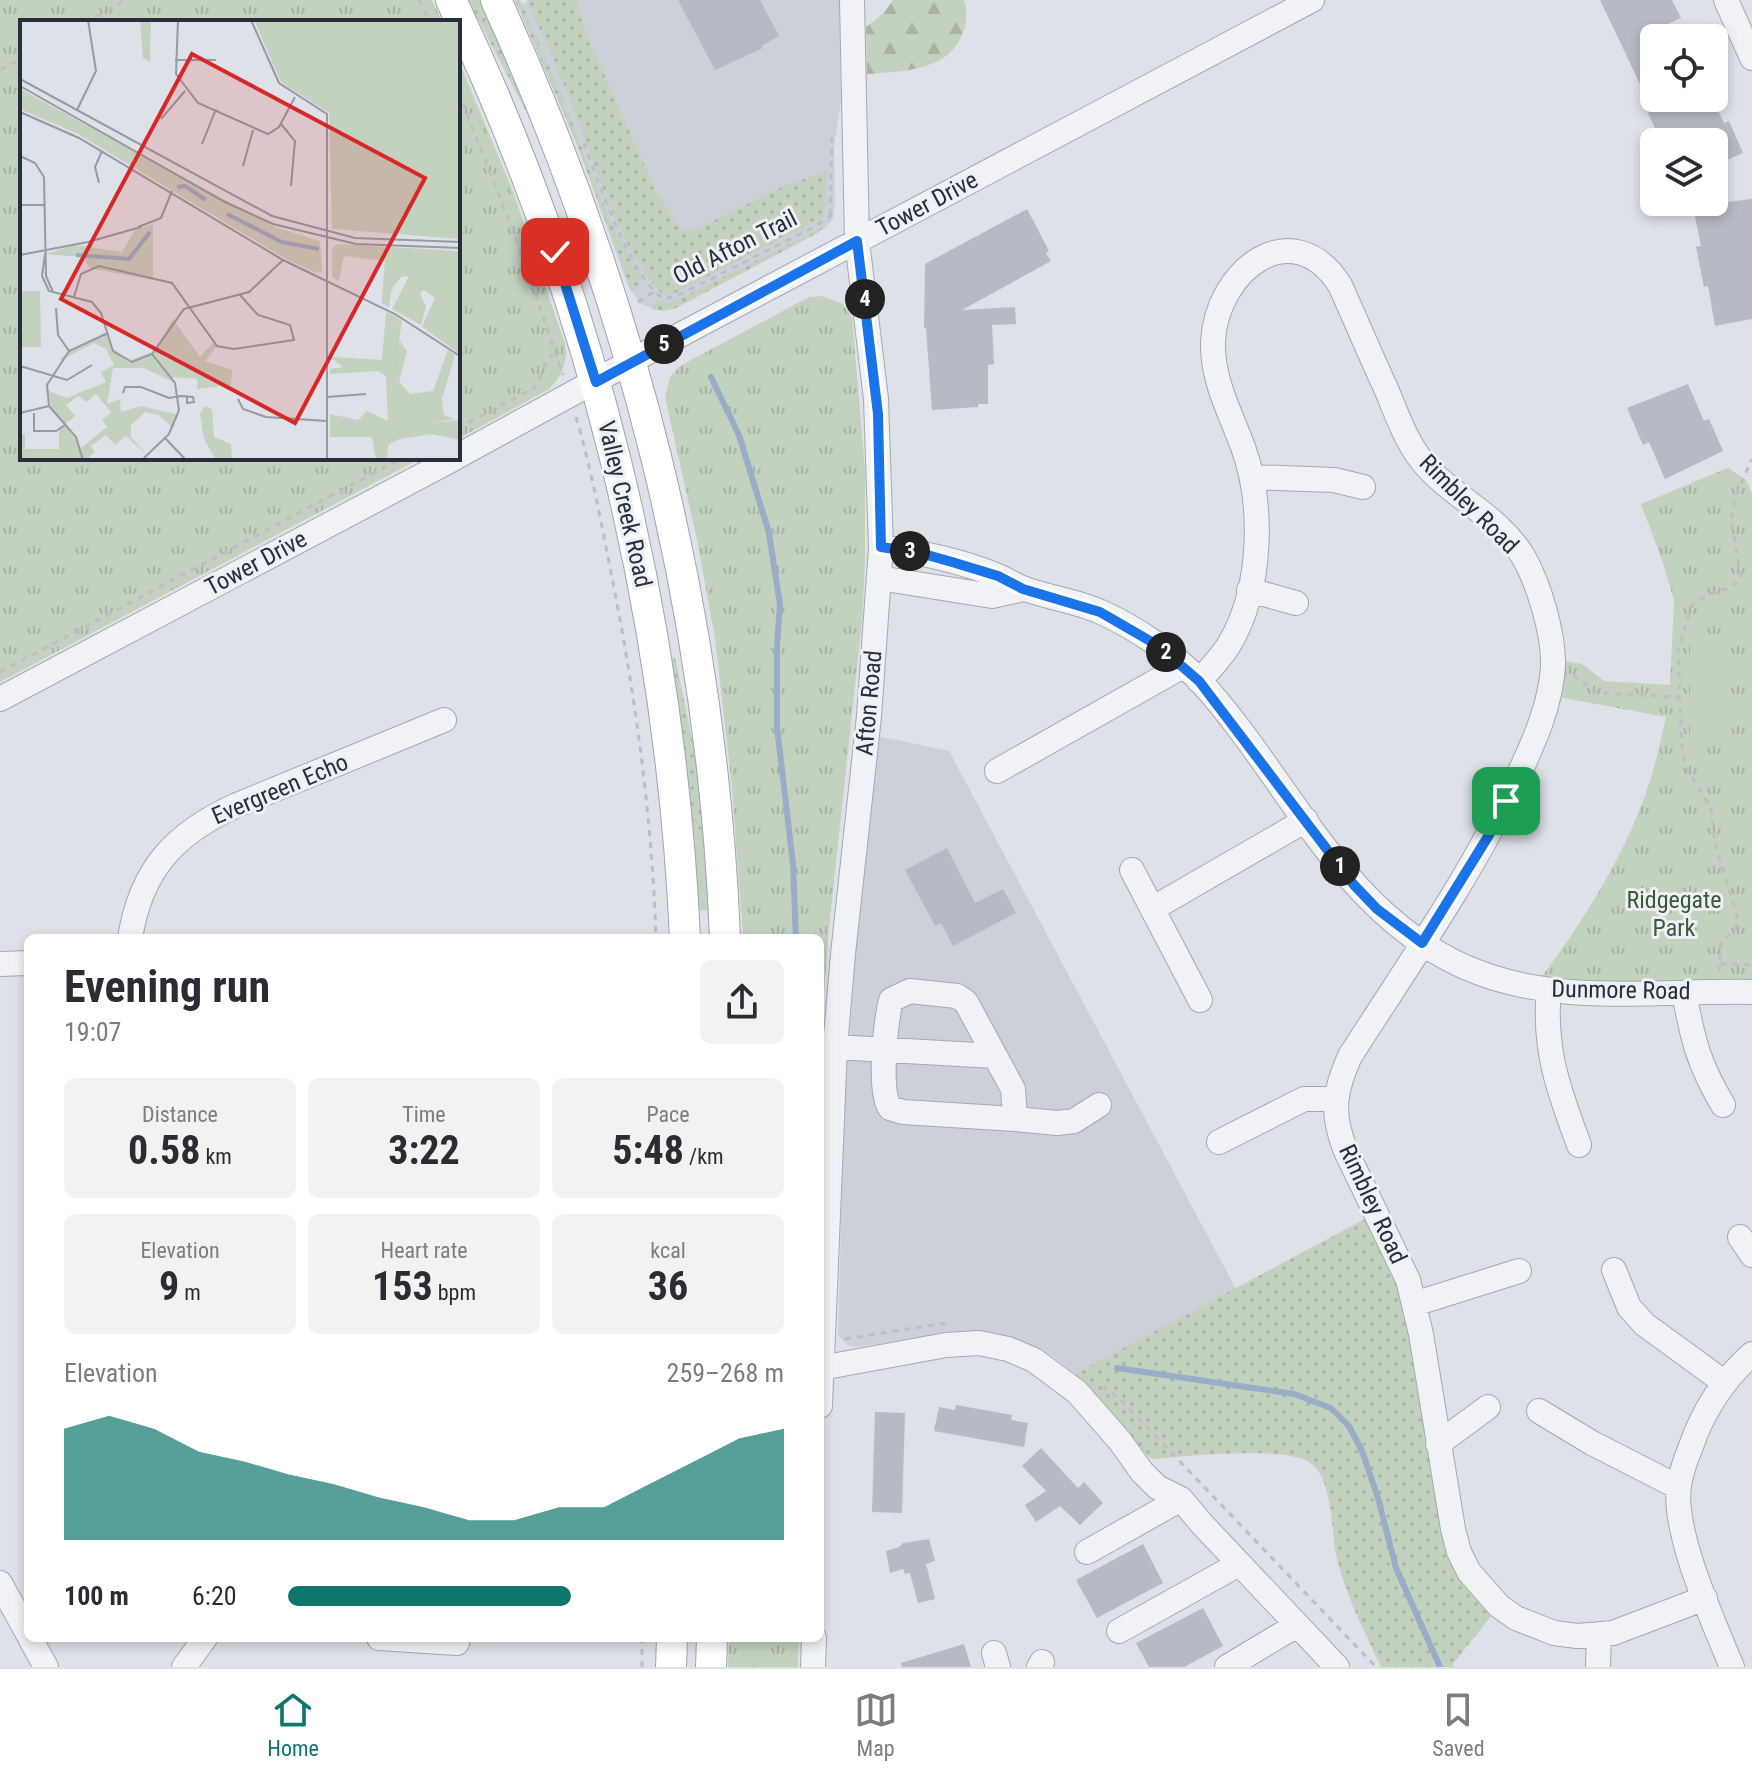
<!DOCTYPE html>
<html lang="en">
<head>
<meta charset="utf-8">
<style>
	:root { --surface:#fff; --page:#f2f2f3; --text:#2b2b33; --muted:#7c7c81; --line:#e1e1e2; --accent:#0f766e }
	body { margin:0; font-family:"Roboto Condensed",sans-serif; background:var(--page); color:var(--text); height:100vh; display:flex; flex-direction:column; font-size:30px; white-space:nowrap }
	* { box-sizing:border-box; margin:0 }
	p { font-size:26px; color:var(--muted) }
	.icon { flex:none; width:44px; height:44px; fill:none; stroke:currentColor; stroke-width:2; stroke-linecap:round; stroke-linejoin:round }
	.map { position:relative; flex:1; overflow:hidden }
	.panel { position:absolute; left:24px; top:934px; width:800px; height:708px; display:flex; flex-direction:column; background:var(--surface); border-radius:12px; box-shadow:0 4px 12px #0003 }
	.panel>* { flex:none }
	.controls { position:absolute; left:1640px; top:24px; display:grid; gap:16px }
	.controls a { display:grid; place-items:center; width:88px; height:88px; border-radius:12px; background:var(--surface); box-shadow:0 4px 12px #0003; font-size:40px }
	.pin { position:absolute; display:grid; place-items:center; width:68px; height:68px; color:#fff; margin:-34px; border-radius:16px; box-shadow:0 4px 12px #0006 }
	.km { position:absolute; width:40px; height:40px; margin:-20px; border-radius:50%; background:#222; color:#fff; font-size:22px; line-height:40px; text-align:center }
	.round { display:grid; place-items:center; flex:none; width:84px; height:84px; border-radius:12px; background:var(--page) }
	.overview { display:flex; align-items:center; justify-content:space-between; height:136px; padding:0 40px }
	h1 { font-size:44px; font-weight:700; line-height:60px }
	.metrics { display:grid; grid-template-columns:repeat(3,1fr); gap:12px; height:136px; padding:8px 40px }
	.metrics div { display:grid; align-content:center; border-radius:12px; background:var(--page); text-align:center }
	.metrics b { font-size:40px; font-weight:700 }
	.metrics small { font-size:22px; font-weight:400 }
	.metrics p { font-size:22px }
	.chart { height:224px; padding:16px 40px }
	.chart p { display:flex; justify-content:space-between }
	.chart svg { width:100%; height:144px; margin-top:8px; fill:var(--accent); opacity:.7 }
	ul { padding:0 40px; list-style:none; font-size:26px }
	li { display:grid; grid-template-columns:128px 96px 1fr; align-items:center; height:60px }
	li i { height:20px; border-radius:10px; background:var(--accent) }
	.dock { display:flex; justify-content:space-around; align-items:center; height:112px; border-top:2px solid var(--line); background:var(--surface); font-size:22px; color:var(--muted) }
	.dock a { display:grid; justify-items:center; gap:4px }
	.dock .on { color:var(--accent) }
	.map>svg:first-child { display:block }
</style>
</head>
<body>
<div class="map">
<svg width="1752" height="1667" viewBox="0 0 1752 1667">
	<defs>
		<pattern id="grass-dots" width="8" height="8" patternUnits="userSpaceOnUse" patternTransform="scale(2)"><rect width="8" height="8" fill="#c3d1bf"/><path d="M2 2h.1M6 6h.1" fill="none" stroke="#a8b4a5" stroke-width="1.8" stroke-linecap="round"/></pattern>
		<pattern id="forest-firs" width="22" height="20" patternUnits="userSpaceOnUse" patternTransform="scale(2)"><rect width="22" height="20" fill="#c3d1bf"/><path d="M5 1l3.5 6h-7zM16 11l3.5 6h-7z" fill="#a8b4a5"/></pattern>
		<pattern id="park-tufts" width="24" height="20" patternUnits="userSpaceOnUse" patternTransform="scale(2)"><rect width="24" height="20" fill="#c3d1bf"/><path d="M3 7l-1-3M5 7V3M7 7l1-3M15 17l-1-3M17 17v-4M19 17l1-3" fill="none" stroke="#a8b4a5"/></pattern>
	</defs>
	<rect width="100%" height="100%" fill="#dee1e7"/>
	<!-- built -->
	<path fill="#ccd0d9" d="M531 0H839L841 100 834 148 835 206 832 221 819 232 674 309 656 310 641 304 628 286 578 147 518 6Z
		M878 736 949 751 1236 1289 1079 1373 1081 1378 1042 1349 995 1333 950 1332 858 1347 847 1345 838 1335 844 1112 854 971Z"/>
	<!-- grass -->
	<path fill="url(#grass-dots)" d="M468 0H482L534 118 530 119Z
		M515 0H520L558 87 612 225 642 280 632 293 578 147Z
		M527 0H576L587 36 656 192 678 226 688 230 697 229 784 186 827 171 825 216 675 293 663 295C621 254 595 162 573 107 559 71 543 35 527 0Z
		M830 224 819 232 676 308 664 311 652 309 656 299 665 303 673 302Z
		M675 657 701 781 707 842 692 843 670 658Z
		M1378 1212 1398 1256 1453 1529 1499 1606 1453 1664 1454 1667H1381C1365 1631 1344 1593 1336 1554 1331 1529 1333 1477 1309 1462 1285 1446 1183 1456 1152 1459L1064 1380Z"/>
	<!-- forest -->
	<path fill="url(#forest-firs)" d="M893 0H964C968 13 967 24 961 37 945 72 901 71 867 74L866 27 884 13Z"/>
	<!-- park -->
	<path fill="url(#park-tufts)" d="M0 0H432L442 22H22V458H421L0 682Z
		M458 59 512 189 565 344C568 361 562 377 549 389L458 439Z
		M822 296 843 304 852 317 865 469V562L862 621 829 928 820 1045V938H743L732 787 715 638 697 540 665 397 670 377 680 366 809 297Z
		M1728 468 1746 480 1752 493V992L1534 987C1583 923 1630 849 1653 771 1658 753 1662 735 1666 717L1548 695 1552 659 1582 664 1604 681 1670 685 1674 600 1663 563 1641 504Z
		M729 1638H799L798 1667H728Z"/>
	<!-- garden -->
	<path fill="#c3d1bf" d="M1690 643 1729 644 1732 734 1690 735Z
		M707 842 712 910 697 911 692 843Z"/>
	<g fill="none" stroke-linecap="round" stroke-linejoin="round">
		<!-- stream -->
		<path stroke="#99adc7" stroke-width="6" d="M711 377 739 435 769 533 780 605 777 645V727L793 864 796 938
			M1117 1368 1294 1394 1331 1408 1349 1426 1362 1451 1378 1498 1396 1568 1440 1667"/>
	</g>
	<!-- building -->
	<path fill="#b5bac4" d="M678 0H760L779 36 761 46 763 48 715 70Z
		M1600 0H1672L1681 18 1648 33 1654 46V98H1712L1724 123 1729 121 1743 153 1722 162 1714 142H1661L1647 111 1652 109Z
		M1752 199V319L1715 326 1708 286 1704 287 1696 247 1701 246 1693 206Z
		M1027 209 1049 251 1046 253 1051 261 962 310 1015 307 1016 324 992 325 994 364 988 365V404H978V407L932 410 926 328H924L925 264Z
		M1688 384 1704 421 1709 419 1723 451 1665 479 1649 442 1643 445 1627 408Z
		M947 848 975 903 1003 889 1016 913 953 946 941 923 935 926 905 870Z
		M956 1405 1012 1415 1011 1420 1028 1423 1024 1447 934 1431 939 1407 955 1410Z
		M875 1412 905 1413 902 1513 872 1512Z
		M1041 1448 1078 1488 1084 1482 1103 1503 1080 1525 1060 1506 1036 1522 1025 1505 1046 1491 1022 1466Z
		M929 1539 935 1561 926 1564 935 1599 918 1603 910 1573 905 1574 903 1569 890 1573 886 1551 899 1547 903 1543Z
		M1143 1544 1163 1583 1097 1618 1076 1580Z
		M1203 1608 1223 1646 1184 1667H1149L1136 1643Z
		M964 1644 971 1667H902L901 1663Z"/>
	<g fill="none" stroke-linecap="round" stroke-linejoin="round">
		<!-- minor casing -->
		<g stroke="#a3a8b1" stroke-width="26">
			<path id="minor" d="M1726 0 1752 58
				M458 456 663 344 1312 0
				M1253 477 1334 480 1363 487
				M881 547C920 552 961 561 998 576 1007 580 1016 586 1025 589 1050 598 1077 601 1101 612 1136 628 1173 653 1200 681 1288 777 1340 912 1465 967 1555 1007 1656 990 1752 992
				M879 578 992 596 1023 589
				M1249 590 1296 603
				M1199 681C1210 669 1222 657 1230 643 1262 588 1264 505 1243 447 1230 412 1212 380 1213 342 1216 271 1292 211 1340 285 1356 321 1371 356 1387 391 1397 415 1406 441 1422 461 1452 498 1496 513 1523 556 1539 584 1554 634 1553 666 1551 704 1534 742 1518 776 1472 874 1409 964 1350 1056 1334 1092 1331 1112 1345 1149L1408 1280 1421 1334 1453 1529 1459 1552 1469 1572 1499 1606 1516 1618 1554 1633 1577 1636 1613 1633 1705 1598
				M0 699 455 458
				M997 771 1183 666
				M1132 870 1200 1000
				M1152 909 1306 820
				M130 938C141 869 175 833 237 805L444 720
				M0 964 28 963
				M1549 990C1543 1049 1559 1091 1579 1145
				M1684 993C1693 1040 1698 1063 1723 1105
				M835 1047 995 1056 1013 1089 1015 1119 903 1112 890 1108C878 1090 886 1021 891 1000L910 991 957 996 966 1002 995 1056
				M1015 1119 1057 1123 1074 1121 1099 1105
				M1219 1142 1304 1099H1335
				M1740 1237 1752 1255
				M1614 1270 1629 1307 1644 1324 1725 1383
				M1414 1304 1519 1271
				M821 1368 946 1345 979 1343 1008 1349 1034 1360 1077 1392 1120 1441 1142 1472 1157 1487 1181 1499 1201 1523 1337 1667
				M820 1406 835 1047 843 954 869 716 881 547 876 399 857 241 852 0
				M1539 1411 1592 1443 1678 1487
				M1438 1444 1488 1407
				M1087 1552 1181 1499
				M0 1583 28 1634
				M1119 1631 1239 1564
				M30 1638 46 1667
				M379 1638 457 1643
				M994 1653 998 1667
				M184 1667 205 1638
				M813 1667 814 1638
				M1039 1667 1042 1662
				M1227 1667 1297 1625
				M1598 1667 1599 1634
				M1732 1667C1714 1623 1672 1532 1679 1486 1681 1468 1690 1450 1696 1433 1709 1402 1726 1377 1752 1354"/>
		</g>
		<!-- major casing -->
		<g stroke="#9da5b2" stroke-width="32">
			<path id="major" d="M451 0C591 294 670 613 685 938
				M496 0C631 296 712 612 725 938
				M671 1667 672 1638
				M711 1667 712 1638"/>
		</g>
		<!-- path -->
		<path stroke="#bcbfc5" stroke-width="3" stroke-dasharray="6 6" stroke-linecap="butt" d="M419 0 430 22
			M86 22 125 0
			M0 70 22 58
			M458 92 522 254 563 375
			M584 143C597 178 633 284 665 299L683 293 812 228 834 214
			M830 215 832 136
			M638 302 655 291
			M576 417C592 471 602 527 613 583 636 700 652 818 656 938
			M458 428 534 388C543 378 542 363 553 355
			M0 672 402 458
			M1573 675 1595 691 1603 693 1680 697
			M1720 964 1752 965
			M1719 972 1721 943 1736 928 1738 919 1715 843 1711 808 1686 768 1682 749 1678 651 1691 607C1704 590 1727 595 1741 578L1731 520 1736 494 1752 459
			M845 1339 952 1322
			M1102 1386 1123 1402 1376 1667
			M642 1667V1638"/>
		<!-- minor -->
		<use href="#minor" stroke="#f0f2f5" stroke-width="24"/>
		<!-- major -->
		<use href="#major" stroke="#fff" stroke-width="30"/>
	</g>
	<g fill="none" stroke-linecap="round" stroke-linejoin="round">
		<!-- route casing -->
		<g stroke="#fff" stroke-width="16">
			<path id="route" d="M555 252 596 382 857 241 878 414 881 547 920 553 952 562 998 576 1023 589 1100 612 1157 645 1199 681 1354 885 1377 909 1422 943 1489 835 1506 801"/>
		</g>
		<!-- route -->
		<use href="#route" stroke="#1a73e8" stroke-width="10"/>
	</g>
	<g text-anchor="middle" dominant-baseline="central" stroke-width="6" stroke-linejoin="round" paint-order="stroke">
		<!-- street labels -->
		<g font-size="24" fill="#272f3d" stroke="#edf0f5">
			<text transform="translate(927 204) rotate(-28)">Tower Drive</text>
			<text transform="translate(735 247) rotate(-27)">Old Afton Trail</text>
			<text transform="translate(625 504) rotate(77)">Valley Creek Road</text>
			<text transform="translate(1469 504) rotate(45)">Rimbley Road</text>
			<text transform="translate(256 563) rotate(-28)">Tower Drive</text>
			<text transform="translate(869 703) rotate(-85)">Afton Road</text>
			<text transform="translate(280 789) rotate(-23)">Evergreen Echo</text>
			<text transform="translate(1621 990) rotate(1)">Dunmore Road</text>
			<text transform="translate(1373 1204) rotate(65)">Rimbley Road</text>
		</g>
		<!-- park labels -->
		<g font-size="24" fill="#3a5935" stroke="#edf0f5">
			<text x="1674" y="900">Ridgegate<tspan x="1674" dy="28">Park</tspan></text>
		</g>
	</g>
	<!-- overview -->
	<g transform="translate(20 20)">
		<rect width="440" height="440" fill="#dee1e7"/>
		<path d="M133 204V260L69 248 64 237 25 234 55 225 102 232 115 210ZM317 224 440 231V237L364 241 324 236 319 261 312 257V229ZM377 297 382 301 379 320 387 331 379 362 390 374 413 371 428 330 435 335 422 379 424 395 435 399 411 403 385 395 390 377 378 367 372 338Z" fill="#c3d1bf"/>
		<path d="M120 0H131L130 42 123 38ZM440 237V317L416 315 402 307 415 278 404 270 400 273 406 287 401 305 372 289 389 256 381 257 372 268 369 287 362 283 365 238ZM366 292 377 297 372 338 378 367 390 377 385 395 411 403 440 400V420L411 414 379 419 368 425 367 440H356L352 417H310V394L338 400 347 391 368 401 366 356 358 351 310 354V349L323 347 310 337 362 340ZM185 386 192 389 194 417 211 424 212 440H196L184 419 180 394Z" fill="#c3d1bf"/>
		<path d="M0 271H20L21 327H0Z" fill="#c3d1bf"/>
		<path d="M234 0H440V219L312 209 309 93 261 62ZM0 69 255 207 300 221 302 251 297 253 266 239 58 114 0 89ZM434 231H440V334L408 311 434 306ZM153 299 180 337 193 323 197 326 185 341 212 350 211 365 177 369V359L152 357 155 363 124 348H93L87 384 100 379 101 392 121 386 158 395 153 408 139 395 125 392 111 405V417L127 435 106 416 95 425 86 415 71 426 75 432 66 440H0V414H5V429H39V410L45 404 34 393 26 370 47 378 86 362 81 352 94 345 86 329 74 323 39 341 49 331 88 313 91 327 108 341 135 331ZM76 374 91 392 82 400 87 407 61 428 45 404 55 396 46 385 58 376 67 382Z" fill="#c3d1bf" fill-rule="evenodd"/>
		<path fill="none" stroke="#99adc7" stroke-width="4" d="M157 167 165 166 186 180M207 194 262 222 299 229M56 235 109 239 130 212"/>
		<path fill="none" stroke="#959aa3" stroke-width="2" d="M158 0 156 54 178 83 248 114 259 107 275 77M231 0 259 63 307 94V440M155 40H196M0 59 252 196 335 218 440 222M0 66 205 182 253 204 336 224 440 228M57 90 76 51 68 0M0 92 59 118 263 240 375 294 440 336M141 99 165 71M261 104 275 121 271 166M182 124 196 89M0 136 15 143 24 157 26 256 33 272M223 146 233 110M79 163 75 147 82 131M0 185H25M118 207 141 198 152 171M68 222 121 207M25 234 22 256 29 271 72 282 81 293 93 331 112 342 132 334 164 289 229 272 263 240M0 235 68 222M54 277 61 254 79 246 152 263 197 326 214 329 274 320 270 305 238 295 220 275M36 288 38 315 49 331M0 346 47 360 72 345M103 373 105 367H121L149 378 161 376 173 377 174 382 167 383V376M307 377 346 374M218 379 223 389 246 397 307 401M0 393 29 386M14 393V411H36L45 405M145 418 166 440M63 440 56 417 29 386 27 365 49 331 88 313M122 440 149 414 159 390 155 363 132 334"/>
		<path fill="#d62828" fill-opacity="0.15" stroke="#d62828" stroke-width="4" d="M172 34 405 158 275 403 41 279Z"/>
		<rect width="440" height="440" fill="none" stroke="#272f3d" stroke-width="4"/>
	</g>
</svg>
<div class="controls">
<a><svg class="icon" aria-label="locate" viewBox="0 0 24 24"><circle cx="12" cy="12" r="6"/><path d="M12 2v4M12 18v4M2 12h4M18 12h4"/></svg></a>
<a><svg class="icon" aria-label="layers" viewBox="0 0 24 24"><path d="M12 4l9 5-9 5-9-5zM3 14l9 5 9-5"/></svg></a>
</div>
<div class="pin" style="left:1506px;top:801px;background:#1e9e55"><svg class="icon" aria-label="arrive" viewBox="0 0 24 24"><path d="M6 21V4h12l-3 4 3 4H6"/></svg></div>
<div class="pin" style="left:555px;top:252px;background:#d93025"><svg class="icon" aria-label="check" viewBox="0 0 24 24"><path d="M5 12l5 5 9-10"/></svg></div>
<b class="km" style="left:1340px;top:866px">1</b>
<b class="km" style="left:1166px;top:652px">2</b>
<b class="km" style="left:910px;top:551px">3</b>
<b class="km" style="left:865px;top:299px">4</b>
<b class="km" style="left:664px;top:344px">5</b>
<section class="panel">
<div class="overview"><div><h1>Evening run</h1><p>19:07</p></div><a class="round"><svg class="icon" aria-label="share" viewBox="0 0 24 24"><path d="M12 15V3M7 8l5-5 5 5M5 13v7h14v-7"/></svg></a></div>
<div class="metrics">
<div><p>Distance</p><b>0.58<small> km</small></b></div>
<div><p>Time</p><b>3:22</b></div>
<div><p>Pace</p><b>5:48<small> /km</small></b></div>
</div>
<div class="metrics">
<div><p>Elevation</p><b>9<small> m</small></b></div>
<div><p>Heart rate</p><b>153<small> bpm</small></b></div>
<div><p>kcal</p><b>36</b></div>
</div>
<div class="chart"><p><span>Elevation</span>259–268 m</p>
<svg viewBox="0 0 160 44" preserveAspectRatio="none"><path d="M0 44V10L10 6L20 10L30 17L40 20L50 24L60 27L70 31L80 34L90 38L100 38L110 34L120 34L130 27L140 20L150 13L160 10V44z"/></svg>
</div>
<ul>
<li><b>100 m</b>6:20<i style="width:57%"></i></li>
</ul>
</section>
</div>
<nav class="dock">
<a class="on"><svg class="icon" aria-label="home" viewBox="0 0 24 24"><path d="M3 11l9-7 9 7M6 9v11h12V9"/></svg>Home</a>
<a><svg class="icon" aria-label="map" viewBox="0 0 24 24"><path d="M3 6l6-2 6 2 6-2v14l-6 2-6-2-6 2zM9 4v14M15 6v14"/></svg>Map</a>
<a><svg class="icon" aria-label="saved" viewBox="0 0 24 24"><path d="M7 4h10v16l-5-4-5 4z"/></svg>Saved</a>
</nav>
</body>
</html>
